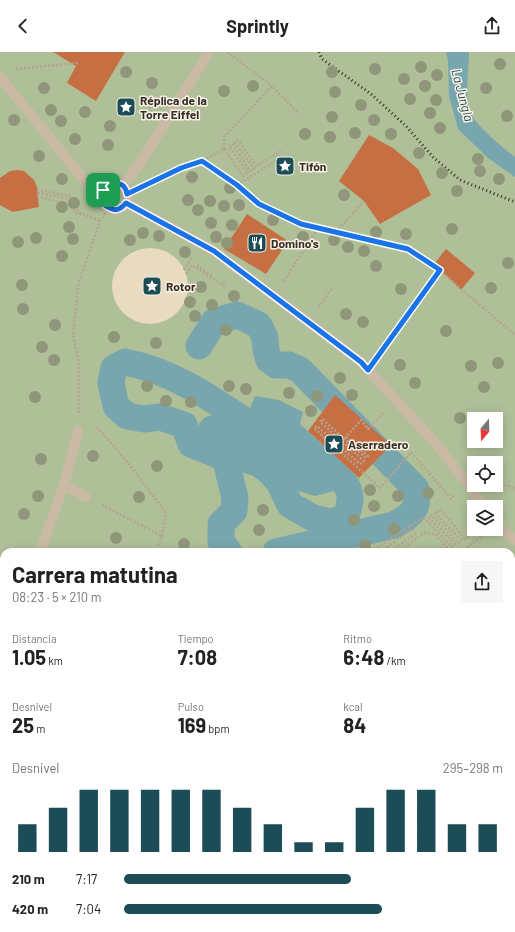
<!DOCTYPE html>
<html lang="es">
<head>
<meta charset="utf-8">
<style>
	:root { --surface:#fff; --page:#f6f6f6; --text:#222; --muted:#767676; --accent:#1c4c56 }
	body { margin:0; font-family:Barlow,sans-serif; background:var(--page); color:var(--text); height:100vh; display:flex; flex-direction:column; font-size:15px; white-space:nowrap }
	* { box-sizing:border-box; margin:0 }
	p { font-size:13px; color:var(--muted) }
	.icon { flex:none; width:22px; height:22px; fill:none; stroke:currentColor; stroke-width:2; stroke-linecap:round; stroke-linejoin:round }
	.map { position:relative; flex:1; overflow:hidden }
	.drawer { position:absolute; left:0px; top:496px; width:515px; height:384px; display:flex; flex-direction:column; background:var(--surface); border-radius:12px 12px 0 0; box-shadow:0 2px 10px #0003 }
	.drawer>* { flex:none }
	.needle { width:26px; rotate:199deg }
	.controls { position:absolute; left:467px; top:360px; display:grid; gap:8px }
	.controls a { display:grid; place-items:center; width:36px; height:36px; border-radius:0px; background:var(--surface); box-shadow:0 2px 10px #0003; font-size:20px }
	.pin { position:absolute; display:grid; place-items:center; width:34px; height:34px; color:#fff; margin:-17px; border-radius:8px; box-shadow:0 2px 6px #0006 }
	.round { display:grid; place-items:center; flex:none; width:42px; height:42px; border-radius:0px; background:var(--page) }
	.headline { display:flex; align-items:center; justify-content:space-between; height:68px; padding:0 12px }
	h1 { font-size:22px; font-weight:700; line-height:30px }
	.figures { display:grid; grid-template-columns:repeat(3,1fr); gap:6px; height:68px; padding:4px 12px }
	.figures div { display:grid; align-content:center }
	.figures b { font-size:20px; font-weight:700 }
	.figures small { font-size:11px; font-weight:400 }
	.figures p { font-size:11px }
	.chart { height:112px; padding:8px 12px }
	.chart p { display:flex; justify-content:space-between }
	.chart svg { width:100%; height:72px; margin-top:4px; stroke:var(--accent); stroke-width:6 }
	ul { padding:0 12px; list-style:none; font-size:13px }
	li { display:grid; grid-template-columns:64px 48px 1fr; align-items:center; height:30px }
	li i { height:10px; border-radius:5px; background:var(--accent) }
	header { display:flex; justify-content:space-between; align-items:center; height:52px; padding:0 12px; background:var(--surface); font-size:18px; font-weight:700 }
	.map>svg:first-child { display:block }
</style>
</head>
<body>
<header><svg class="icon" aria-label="back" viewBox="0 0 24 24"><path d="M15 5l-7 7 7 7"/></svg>Sprintly<svg class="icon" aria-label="share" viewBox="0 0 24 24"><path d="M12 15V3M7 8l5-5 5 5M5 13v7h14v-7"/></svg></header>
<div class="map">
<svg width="515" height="880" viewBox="0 0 515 880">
	<rect width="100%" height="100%" fill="#f1e8d9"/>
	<!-- green -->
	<path fill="#afc099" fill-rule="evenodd" d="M0 0H515V880H0ZM474 367H496V389H474ZM474 411H496V433H474ZM474 455H496V477H474ZM4 500H511V876H4Z"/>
	<!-- plaza -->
	<path fill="#e9dbc0" d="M112 234a38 38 0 1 1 76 0a38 38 0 1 1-76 0Z"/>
	<!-- water -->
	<path fill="#78a6ae" d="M446 0H469C469 16 464 49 471 62 477 74 504 97 515 105V125L488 106 458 77 449 44 448 8Z
		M255 344 279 348 303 360 300 372 347 415 351 426 338 438 315 444 298 439 283 419 262 403 247 397 238 387Z"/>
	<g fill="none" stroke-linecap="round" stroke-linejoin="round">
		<!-- canal -->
		<path stroke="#78a6ae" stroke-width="27" d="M199 294 214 270 237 263 259 273 265 286 266 298 269 308 276 313H289L300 318 416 437C420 457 411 464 394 473L276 500
			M212 377 229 384 236 392 239 401 248 408 258 411 269 419 279 430 290 453 313 466 331 470 345 466C360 432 340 427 314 411
			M229 500 221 490V472L234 459 235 446 226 409 218 403 191 392 184 373 160 365 144 367 127 364 116 354 111 331 114 316 125 310C183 321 227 359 276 389"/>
	</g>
	<!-- building -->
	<path fill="#c56f43" d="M53 0H125L96 49 67 31 76 14Z
		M369 83 393 96 418 117 431 143 380 172 364 149 339 129Z
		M17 118 24 119 34 128 37 135 39 155 13 160 0 153V126L10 119Z
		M247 162 288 189 266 222 224 197Z
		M446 197 475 221 461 238 434 212Z
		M335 343 391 393 359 426 308 379Z"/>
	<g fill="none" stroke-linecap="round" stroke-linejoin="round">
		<!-- path -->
		<path stroke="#b5a38f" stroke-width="2.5" stroke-dasharray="2 2" stroke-linecap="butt" d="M227 0 272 34
			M16 17 78 11
			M224 97 243 124 248 121 229 94 233 92 250 119 254 117 235 90 238 88 256 114 281 99
			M224 97V85L272 34 299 62
			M202 109 237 133 259 152 301 172 408 197 439 218
			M148 132 202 109 224 97
			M237 133 284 104
			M37 138 72 144
			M38 141 76 148 78 160 100 169
			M37 144 70 153 76 161 85 163
			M336 180 364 149
			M197 213 212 224
			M184 218 191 206
			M186 222 192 213 224 234 225 232 223 231
			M284 229 318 176
			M319 255 332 236
			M380 303 439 218 515 283
			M79 361V313L73 283 78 233 100 169 108 157
			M383 361 368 377 361 368 346 385 368 404 366 406 322 367 320 370 364 409 360 412 317 374 314 376 380 436 411 400 451 447 454 444
			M97 375 125 407 166 461 162 484
			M493 436 507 433 515 437
			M102 453 162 484 155 500
			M371 500 423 465 452 495 455 492 429 466 432 463 458 491 461 488 435 461 441 458 465 487 478 477
			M380 500 412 477 415 482 390 500
			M398 500 424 481 435 482 451 500
			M460 500 484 483
			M0 634 4 631
			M0 643 4 649"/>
		<!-- service -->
		<path stroke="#c9b9a5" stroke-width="10" d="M0 25 85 129 103 138
			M78 379 64 433 86 445
			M40 500 64 433
			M0 606 4 596
			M0 677H4
			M511 767 515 764"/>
		<!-- pedestrian -->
		<path stroke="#c9b9a5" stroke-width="10" d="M102 145a13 13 0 1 1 26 0a13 13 0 1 1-26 0Z
			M122 134 139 113 209 0
			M126 151 214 199 361 310 439 395 485 455
			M496 469 503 478 515 488"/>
		<!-- minor -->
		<path stroke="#c9b9a5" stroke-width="10" d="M0 818H4
			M511 845H515"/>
		<!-- rail -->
		<path stroke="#352c26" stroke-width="3" stroke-dasharray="1 3" stroke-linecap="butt" d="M319 0 322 7 371 42 406 74 433 105 460 128 515 150"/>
	</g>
	<!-- trees -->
	<g fill="#909679">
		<circle cx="500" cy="12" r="6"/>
		<circle cx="421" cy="15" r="6"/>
		<circle cx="375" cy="17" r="6"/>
		<circle cx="126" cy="20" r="6"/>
		<circle cx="332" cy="20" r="6"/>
		<circle cx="437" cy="23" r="6"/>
		<circle cx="404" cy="27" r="6"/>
		<circle cx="152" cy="31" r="6"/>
		<circle cx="253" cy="34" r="6"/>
		<circle cx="425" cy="34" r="6"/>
		<circle cx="44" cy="36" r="6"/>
		<circle cx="486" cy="36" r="6"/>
		<circle cx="224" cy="39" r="6"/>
		<circle cx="335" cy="40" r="6"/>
		<circle cx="410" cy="47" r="6"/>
		<circle cx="436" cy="48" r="6"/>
		<circle cx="361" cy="53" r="6"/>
		<circle cx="51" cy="58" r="6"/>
		<circle cx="85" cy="60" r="6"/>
		<circle cx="430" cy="61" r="6"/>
		<circle cx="507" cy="64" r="6"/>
		<circle cx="332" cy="65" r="6"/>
		<circle cx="14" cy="68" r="6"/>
		<circle cx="374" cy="68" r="6"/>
		<circle cx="61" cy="69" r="6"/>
		<circle cx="110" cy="74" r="6"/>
		<circle cx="440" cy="76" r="6"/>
		<circle cx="355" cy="81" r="6"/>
		<circle cx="305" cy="82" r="6"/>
		<circle cx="391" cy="82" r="6"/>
		<circle cx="330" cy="85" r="6"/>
		<circle cx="75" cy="87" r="6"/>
		<circle cx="108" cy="93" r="6"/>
		<circle cx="419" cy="101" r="6"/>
		<circle cx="39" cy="104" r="6"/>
		<circle cx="478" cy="107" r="6"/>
		<circle cx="480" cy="119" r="6"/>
		<circle cx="442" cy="121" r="6"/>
		<circle cx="192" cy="125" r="6"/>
		<circle cx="62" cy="127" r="6"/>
		<circle cx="499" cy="127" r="6"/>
		<circle cx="230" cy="136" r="6"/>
		<circle cx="457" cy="139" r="6"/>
		<circle cx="344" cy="143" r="6"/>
		<circle cx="188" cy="148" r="6"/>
		<circle cx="210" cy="149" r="6"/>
		<circle cx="74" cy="151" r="6"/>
		<circle cx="239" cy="153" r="6"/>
		<circle cx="224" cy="154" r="6"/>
		<circle cx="62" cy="155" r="6"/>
		<circle cx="198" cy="158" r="6"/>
		<circle cx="273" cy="168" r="6"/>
		<circle cx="211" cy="171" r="6"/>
		<circle cx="232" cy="173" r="6"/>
		<circle cx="69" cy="175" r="6"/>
		<circle cx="452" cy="177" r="6"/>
		<circle cx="376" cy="180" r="6"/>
		<circle cx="143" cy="181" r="6"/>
		<circle cx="406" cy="182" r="6"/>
		<circle cx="159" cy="184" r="6"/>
		<circle cx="216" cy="185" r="6"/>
		<circle cx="303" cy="185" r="6"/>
		<circle cx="36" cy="186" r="6"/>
		<circle cx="73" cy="187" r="6"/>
		<circle cx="130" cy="188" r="6"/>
		<circle cx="334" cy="188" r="6"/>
		<circle cx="18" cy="190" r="6"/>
		<circle cx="227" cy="191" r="6"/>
		<circle cx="348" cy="195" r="6"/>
		<circle cx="364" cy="199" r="6"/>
		<circle cx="185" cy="200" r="6"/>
		<circle cx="62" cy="204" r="6"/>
		<circle cx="508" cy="211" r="6"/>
		<circle cx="376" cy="214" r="6"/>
		<circle cx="22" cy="233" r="6"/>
		<circle cx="201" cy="235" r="6"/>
		<circle cx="491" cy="236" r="6"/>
		<circle cx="401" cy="237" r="6"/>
		<circle cx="234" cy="244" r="6"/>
		<circle cx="190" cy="250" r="6"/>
		<circle cx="212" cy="253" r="6"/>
		<circle cx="23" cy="257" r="6"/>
		<circle cx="346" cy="262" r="6"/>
		<circle cx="195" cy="264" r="6"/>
		<circle cx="363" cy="270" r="6"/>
		<circle cx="55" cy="273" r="6"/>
		<circle cx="226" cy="278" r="6"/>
		<circle cx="446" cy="279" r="6"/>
		<circle cx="114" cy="285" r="6"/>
		<circle cx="156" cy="291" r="6"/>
		<circle cx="42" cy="295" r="6"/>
		<circle cx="54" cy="308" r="6"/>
		<circle cx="498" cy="311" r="6"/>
		<circle cx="400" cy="313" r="6"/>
		<circle cx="471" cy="314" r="6"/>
		<circle cx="340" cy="326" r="6"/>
		<circle cx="415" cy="331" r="6"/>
		<circle cx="147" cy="334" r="6"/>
		<circle cx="229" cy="334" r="6"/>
		<circle cx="484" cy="335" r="6"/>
		<circle cx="246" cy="337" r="6"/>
		<circle cx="289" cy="341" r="6"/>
		<circle cx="352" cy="343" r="6"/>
		<circle cx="317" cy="344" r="6"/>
		<circle cx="35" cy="345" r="6"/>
		<circle cx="166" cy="349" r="6"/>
		<circle cx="191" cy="350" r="6"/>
		<circle cx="311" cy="359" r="6"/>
		<circle cx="460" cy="366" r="6"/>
		<circle cx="93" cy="404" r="6"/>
		<circle cx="41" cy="407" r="6"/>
		<circle cx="157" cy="414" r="6"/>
		<circle cx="370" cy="438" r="6"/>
		<circle cx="428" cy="441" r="6"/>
		<circle cx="38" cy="444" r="6"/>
		<circle cx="398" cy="444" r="6"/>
		<circle cx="139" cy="445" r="6"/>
		<circle cx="374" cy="454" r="6"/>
		<circle cx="263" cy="458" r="6"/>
		<circle cx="24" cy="462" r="6"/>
		<circle cx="354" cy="468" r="6"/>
		<circle cx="394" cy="477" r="6"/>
		<circle cx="259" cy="478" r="6"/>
		<circle cx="116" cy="486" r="6"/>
		<circle cx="184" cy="492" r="6"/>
		<circle cx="365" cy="493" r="6"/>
	</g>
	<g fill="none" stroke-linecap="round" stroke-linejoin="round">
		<!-- route casing -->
		<g stroke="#fff" stroke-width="8">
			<path id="route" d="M202 109 237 133 259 152 301 172 408 197 440 218 368 318 361 310 214 199 126 151C122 156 116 160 110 156 84 145 123 116 127 142L181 116Z"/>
		</g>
		<!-- route -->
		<use href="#route" stroke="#1a73e8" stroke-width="5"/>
	</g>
	<!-- icons -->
	<defs>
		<g id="sight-square" transform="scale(1)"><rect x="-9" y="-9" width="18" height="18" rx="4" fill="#1c4c56" stroke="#f9f2e5"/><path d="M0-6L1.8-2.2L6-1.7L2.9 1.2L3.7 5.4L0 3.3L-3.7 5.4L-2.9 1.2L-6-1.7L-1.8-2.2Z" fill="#fff"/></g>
		<g id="restaurant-square" transform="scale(1)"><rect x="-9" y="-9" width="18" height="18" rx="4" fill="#1c4c56" stroke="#f9f2e5"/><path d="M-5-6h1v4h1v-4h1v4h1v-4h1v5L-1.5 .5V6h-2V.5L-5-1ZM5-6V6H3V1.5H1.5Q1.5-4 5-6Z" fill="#fff"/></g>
	</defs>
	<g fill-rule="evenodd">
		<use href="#sight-square" x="126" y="55"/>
		<use href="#sight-square" x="285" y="114"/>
		<use href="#restaurant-square" x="257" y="191"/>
		<use href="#sight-square" x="152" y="234"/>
		<use href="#sight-square" x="334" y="392"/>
	</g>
	<g text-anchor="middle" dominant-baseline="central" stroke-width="3" stroke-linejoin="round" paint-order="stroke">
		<!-- poi labels -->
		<g font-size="12" font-weight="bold" fill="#352c26" stroke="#f9f2e5" text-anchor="start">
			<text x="140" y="48">Réplica de la<tspan x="140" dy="14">Torre Eiffel</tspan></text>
			<text x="299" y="114">Tifón</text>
			<text x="271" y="191">Domino's</text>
			<text x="166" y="234">Rotor</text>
			<text x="348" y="392">Aserradero</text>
		</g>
		<!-- water labels -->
		<g font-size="13" font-style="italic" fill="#1c4c56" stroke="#f9f2e5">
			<text transform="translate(463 43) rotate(75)">La Jungla</text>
		</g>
	</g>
</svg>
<div class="controls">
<a><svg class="needle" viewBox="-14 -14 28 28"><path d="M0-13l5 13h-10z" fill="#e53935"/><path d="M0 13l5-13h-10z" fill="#767676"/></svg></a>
<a><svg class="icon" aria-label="locate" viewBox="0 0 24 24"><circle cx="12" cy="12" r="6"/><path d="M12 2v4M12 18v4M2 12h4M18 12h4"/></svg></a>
<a><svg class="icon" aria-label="layers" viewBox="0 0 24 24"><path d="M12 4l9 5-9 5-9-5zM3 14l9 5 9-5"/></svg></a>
</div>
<div class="pin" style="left:103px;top:138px;background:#1e9e55"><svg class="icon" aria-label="arrive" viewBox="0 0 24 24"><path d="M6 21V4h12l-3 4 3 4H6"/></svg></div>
<section class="drawer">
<div class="headline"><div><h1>Carrera matutina</h1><p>08:23 · 5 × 210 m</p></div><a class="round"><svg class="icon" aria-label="share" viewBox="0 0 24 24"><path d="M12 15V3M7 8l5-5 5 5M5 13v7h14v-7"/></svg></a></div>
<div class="figures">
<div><p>Distancia</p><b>1.05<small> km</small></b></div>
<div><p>Tiempo</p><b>7:08</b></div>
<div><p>Ritmo</p><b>6:48<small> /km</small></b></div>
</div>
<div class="figures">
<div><p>Desnivel</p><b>25<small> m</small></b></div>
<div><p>Pulso</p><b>169<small> bpm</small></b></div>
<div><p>kcal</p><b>84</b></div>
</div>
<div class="chart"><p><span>Desnivel</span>295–298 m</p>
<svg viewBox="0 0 160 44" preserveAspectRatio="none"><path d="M5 44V27M15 44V17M25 44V6M35 44V6M45 44V6M55 44V6M65 44V6M75 44V17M85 44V27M95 44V38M105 44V38M115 44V17M125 44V6M135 44V6M145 44V27M155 44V27"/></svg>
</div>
<ul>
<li><b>210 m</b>7:17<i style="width:60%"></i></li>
<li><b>420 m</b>7:04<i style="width:68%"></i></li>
</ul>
</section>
</div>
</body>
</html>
